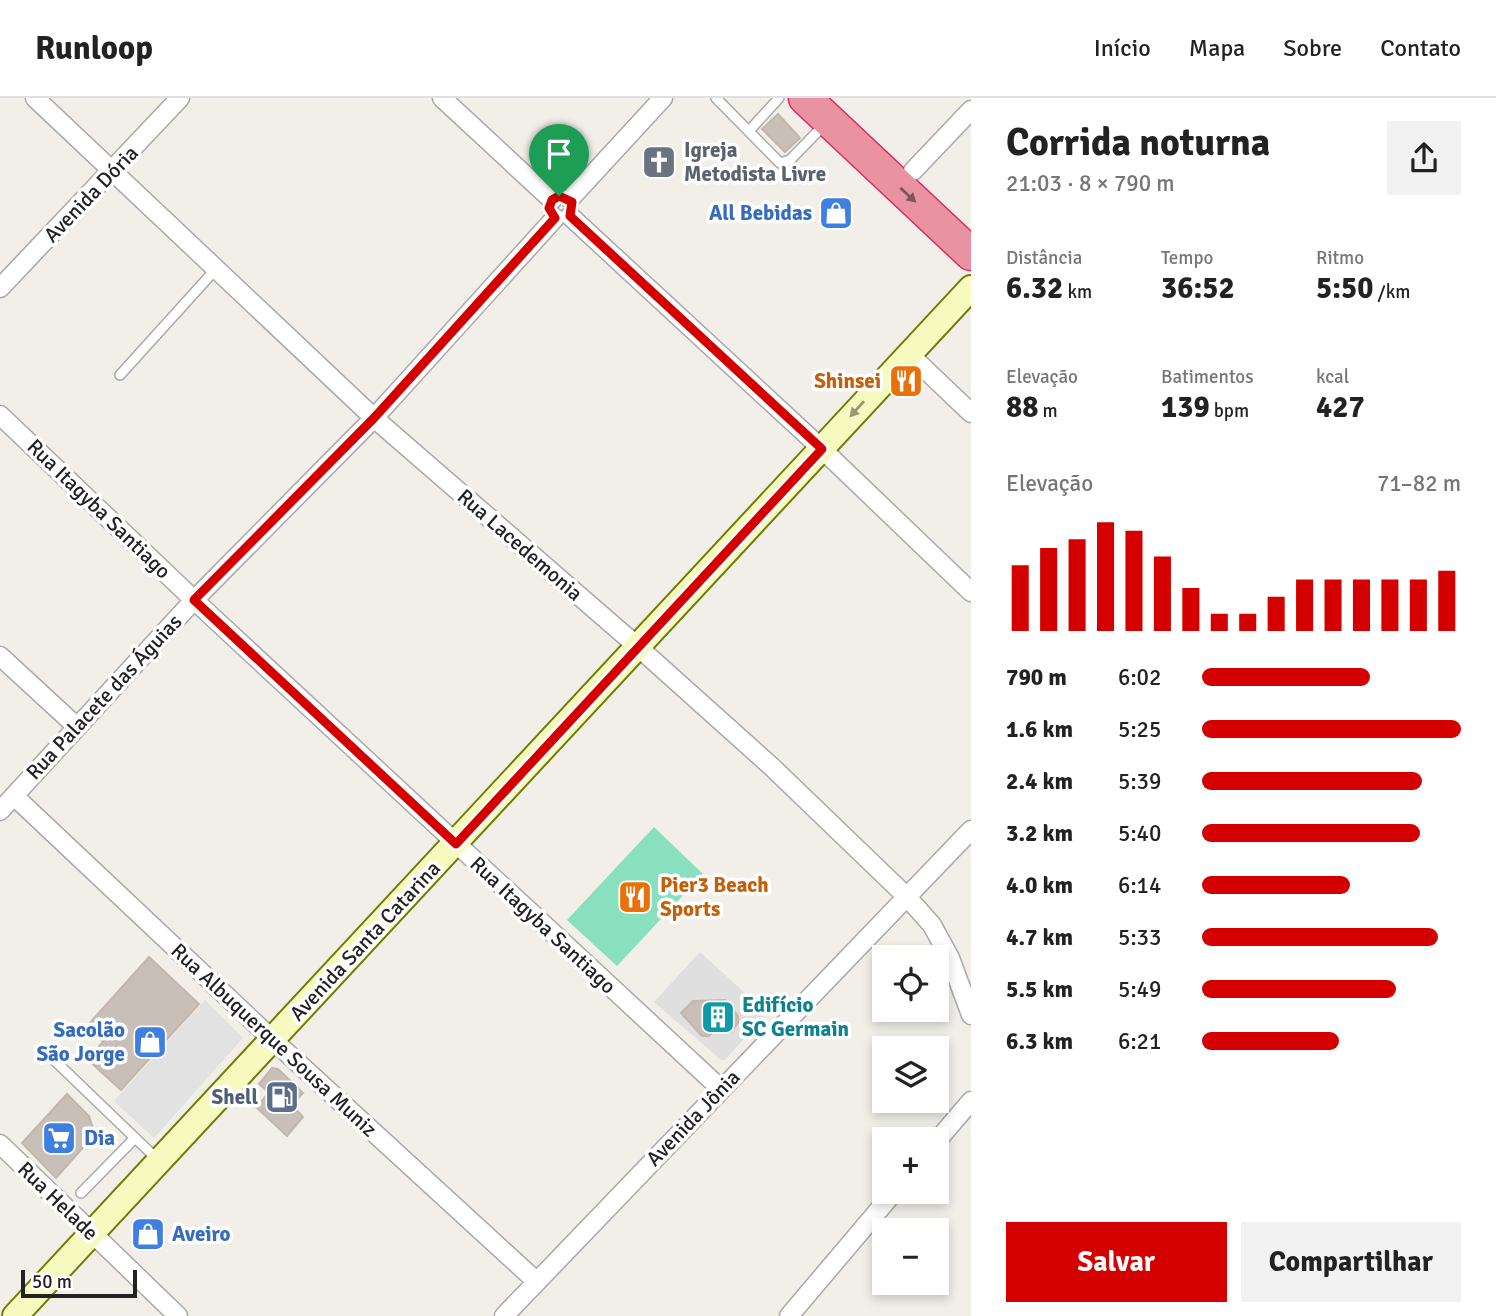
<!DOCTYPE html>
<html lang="pt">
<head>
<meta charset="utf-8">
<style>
	:root { --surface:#fff; --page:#f2f2f2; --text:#222; --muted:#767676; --line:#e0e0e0; --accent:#d40000 }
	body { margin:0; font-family:Signika,sans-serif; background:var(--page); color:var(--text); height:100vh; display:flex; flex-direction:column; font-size:26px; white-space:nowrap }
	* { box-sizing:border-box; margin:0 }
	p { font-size:23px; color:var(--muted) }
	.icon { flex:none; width:38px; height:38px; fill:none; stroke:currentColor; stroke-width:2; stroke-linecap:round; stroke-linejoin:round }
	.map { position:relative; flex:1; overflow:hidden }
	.sheet { display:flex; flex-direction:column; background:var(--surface); width:525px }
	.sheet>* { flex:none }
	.buttons { position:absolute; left:872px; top:847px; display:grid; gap:14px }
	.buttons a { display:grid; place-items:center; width:77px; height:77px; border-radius:0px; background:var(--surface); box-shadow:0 4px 10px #0003; font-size:35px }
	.scale { position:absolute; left:21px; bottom:18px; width:116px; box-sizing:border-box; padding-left:7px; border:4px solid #222; border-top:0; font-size:19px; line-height:24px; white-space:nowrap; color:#222; -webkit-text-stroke:5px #fff; paint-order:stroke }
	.pin { position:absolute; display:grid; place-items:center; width:60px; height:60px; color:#fff; margin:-72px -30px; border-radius:50% 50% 50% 0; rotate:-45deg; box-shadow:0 0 7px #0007 }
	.pin .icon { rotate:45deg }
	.round { display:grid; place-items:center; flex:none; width:74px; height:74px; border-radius:0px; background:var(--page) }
	.head { display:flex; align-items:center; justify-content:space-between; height:119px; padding:0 35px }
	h1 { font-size:38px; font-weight:700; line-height:52px }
	.stats { display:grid; grid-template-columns:repeat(3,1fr); gap:10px; height:119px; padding:7px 35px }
	.stats div { display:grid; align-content:center }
	.stats b { font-size:30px; font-weight:700 }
	.stats small { font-size:19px; font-weight:400 }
	.stats p { font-size:19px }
	.chart { height:196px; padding:14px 35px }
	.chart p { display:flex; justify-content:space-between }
	.chart svg { width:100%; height:126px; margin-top:7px; stroke:var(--accent); stroke-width:6 }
	.button { display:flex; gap:14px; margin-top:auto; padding:14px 35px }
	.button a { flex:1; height:80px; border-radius:0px; background:var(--accent); color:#fff; font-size:28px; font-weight:700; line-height:80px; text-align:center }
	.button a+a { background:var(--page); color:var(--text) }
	ul { padding:0 35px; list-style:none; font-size:23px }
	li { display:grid; grid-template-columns:112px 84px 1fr; align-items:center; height:52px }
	li i { height:18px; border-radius:9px; background:var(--accent) }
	header { display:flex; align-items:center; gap:42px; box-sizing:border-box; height:98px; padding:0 35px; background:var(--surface); border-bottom:2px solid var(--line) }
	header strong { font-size:33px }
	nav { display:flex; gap:38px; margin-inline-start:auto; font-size:24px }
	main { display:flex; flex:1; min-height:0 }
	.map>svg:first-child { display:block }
</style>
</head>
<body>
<header>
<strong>Runloop</strong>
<nav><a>Início</a><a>Mapa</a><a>Sobre</a><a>Contato</a></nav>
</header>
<main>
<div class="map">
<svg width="971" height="1218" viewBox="0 0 971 1218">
	<rect width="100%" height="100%" fill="#f2efe9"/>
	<!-- residential -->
	<path fill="#e0dfdf" d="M700 854 767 915 725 962H721L654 904Z"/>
	<!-- pitch -->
	<path fill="#88e0be" d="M654 729 703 776 617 868 567 822Z"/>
	<!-- parking -->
	<path fill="#e2e2e2" d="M205 902 243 940 154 1040 114 1003Z"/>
	<!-- building -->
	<path fill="#c7bfb8" stroke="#c4b6ab" stroke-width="2" d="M778 16 800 40 785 54 762 31Z
		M149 859 199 906 121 992 87 961 103 944 87 928Z
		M725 902 738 918V925L731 934H723L718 928 709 938H702L681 915 693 903Z
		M272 970 278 971 303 995 292 1007 303 1019 287 1038 256 1009 269 995 259 986Z
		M67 996 89 1018 95 1036 56 1080 22 1045Z"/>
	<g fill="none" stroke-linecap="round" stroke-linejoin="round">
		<!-- lane casing -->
		<g stroke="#a9a9a9" stroke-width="12">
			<path id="lane" d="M716 0 780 65 790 62 825 26
				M749 33 779 0
				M120 277 215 172
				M52 960 158 1062
				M81 1095 135 1040"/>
		</g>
		<!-- street casing -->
		<g stroke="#a9a9a9" stroke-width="21">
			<path id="street" d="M35 0 374 320 637 548 772 669 907 799 932 827 950 860 971 917
				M442 0 552 102
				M913 73 971 12
				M570 101 663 0
				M570 118 822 351 971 494
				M0 190 180 0
				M908 255 971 315
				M0 317 194 502 721 991
				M0 558 76 628
				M14 698 273 942 536 1183
				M0 713 194 502 374 320 555 120
				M936 1044 971 1003
				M0 1046 178 1218
				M504 1218 971 732
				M789 1218 894 1094"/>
		</g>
		<!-- secondary casing -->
		<g stroke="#707d05" stroke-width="28">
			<path id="secondary" d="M15 1218 971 190"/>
		</g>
		<!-- highway casing -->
		<g stroke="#dc2a67" stroke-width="35">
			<path id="highway" d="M805 0 971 156"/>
		</g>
		<!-- lane -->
		<use href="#lane" stroke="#fff" stroke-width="9"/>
		<!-- street -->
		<use href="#street" stroke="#fff" stroke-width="18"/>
		<!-- secondary -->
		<use href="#secondary" stroke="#f7fabf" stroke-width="24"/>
		<!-- highway -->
		<use href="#highway" stroke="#e892a2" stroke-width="32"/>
	</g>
	<!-- one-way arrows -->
	<defs><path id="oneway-solid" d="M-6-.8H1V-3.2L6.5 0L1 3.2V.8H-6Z" transform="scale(1.75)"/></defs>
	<use fill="#7b545c" href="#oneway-solid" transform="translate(908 97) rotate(43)"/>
	<use fill="#979978" href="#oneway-solid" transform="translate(857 311) rotate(132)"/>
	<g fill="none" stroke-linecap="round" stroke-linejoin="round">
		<!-- route casing -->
		<g stroke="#fff" stroke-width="14">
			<path id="route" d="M559 98 572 104 570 118 822 351 456 746 194 502 374 320 555 120 549 110 552 102Z"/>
		</g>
		<!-- route -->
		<use href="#route" stroke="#d40000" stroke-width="9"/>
	</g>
	<!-- icons -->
	<defs>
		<g id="church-square" transform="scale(1.75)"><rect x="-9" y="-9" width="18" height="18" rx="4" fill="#6b7280" stroke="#fff"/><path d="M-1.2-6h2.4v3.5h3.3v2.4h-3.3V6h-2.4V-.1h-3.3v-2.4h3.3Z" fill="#fff"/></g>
		<g id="shop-square" transform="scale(1.75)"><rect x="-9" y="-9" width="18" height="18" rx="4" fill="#3f7fe0" stroke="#fff"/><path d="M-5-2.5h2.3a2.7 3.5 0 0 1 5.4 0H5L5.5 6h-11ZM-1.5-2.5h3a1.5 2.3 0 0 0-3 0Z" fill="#fff"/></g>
		<g id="restaurant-square" transform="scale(1.75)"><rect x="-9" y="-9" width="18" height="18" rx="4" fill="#e8710a" stroke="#fff"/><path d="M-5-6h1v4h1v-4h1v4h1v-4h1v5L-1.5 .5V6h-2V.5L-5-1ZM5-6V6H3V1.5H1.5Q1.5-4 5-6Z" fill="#fff"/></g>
		<g id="building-square" transform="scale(1.75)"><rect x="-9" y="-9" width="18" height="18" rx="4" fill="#0f9aa8" stroke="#fff"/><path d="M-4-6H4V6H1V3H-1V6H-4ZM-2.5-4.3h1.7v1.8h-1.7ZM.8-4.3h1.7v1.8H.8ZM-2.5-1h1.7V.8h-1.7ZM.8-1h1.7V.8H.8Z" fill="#fff"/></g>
		<g id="fuel-square" transform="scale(1.75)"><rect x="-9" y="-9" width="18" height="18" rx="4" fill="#5c6f8a" stroke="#fff"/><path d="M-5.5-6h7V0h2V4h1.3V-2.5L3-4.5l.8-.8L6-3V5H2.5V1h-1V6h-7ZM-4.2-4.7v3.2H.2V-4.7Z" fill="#fff"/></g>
		<g id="supermarket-square" transform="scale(1.75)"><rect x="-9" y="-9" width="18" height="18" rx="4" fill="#3f7fe0" stroke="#fff"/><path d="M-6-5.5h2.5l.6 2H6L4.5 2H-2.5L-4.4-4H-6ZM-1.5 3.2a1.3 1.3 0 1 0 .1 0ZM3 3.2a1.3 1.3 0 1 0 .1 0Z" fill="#fff"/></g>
	</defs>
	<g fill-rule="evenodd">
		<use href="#church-square" x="659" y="64"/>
		<use href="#shop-square" x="836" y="115"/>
		<use href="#restaurant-square" x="906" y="283"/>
		<use href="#restaurant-square" x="635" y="799"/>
		<use href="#building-square" x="718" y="919"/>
		<use href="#shop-square" x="150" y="944"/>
		<use href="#fuel-square" x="282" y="999"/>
		<use href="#supermarket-square" x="59" y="1040"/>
		<use href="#shop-square" x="148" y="1136"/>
	</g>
	<g text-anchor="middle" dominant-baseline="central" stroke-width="7" stroke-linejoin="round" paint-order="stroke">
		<!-- worship labels -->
		<g font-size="21" font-weight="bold" fill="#5b616d" stroke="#fff" text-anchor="start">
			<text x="684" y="52">Igreja<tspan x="684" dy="24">Metodista Livre</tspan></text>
		</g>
		<!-- street labels -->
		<g font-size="21" fill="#222" stroke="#fff">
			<text transform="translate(91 96) rotate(-46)">Avenida Dória</text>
			<text transform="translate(99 411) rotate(44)">Rua Itagyba Santiago</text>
			<text transform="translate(520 447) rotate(41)">Rua Lacedemonia</text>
			<text transform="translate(104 599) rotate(-47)">Rua Palacete das Águias</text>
			<text transform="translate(543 827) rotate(43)">Rua Itagyba Santiago</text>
			<text transform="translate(365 843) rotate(-47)">Avenida Santa Catarina</text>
			<text transform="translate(274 942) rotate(43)">Rua Albuquerque Sousa Muniz</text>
			<text transform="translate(693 1020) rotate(-46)">Avenida Jônia</text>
			<text transform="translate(58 1103) rotate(44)">Rua Helade</text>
		</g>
		<!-- shop labels -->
		<g font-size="21" font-weight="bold" fill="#366cbe" stroke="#fff" text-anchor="end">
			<text x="812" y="115">All Bebidas</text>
			<text x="125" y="932">Sacolão<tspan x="125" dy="24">São Jorge</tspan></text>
			<text x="84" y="1040" text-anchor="start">Dia</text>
			<text x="172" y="1136" text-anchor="start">Aveiro</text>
		</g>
		<!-- food labels -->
		<g font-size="21" font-weight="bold" fill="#c56008" stroke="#fff" text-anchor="end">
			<text x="881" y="283">Shinsei</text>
			<text x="660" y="787" text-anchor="start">Pier3 Beach<tspan x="660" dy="24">Sports</tspan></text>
		</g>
		<!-- culture labels -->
		<g font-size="21" font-weight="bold" fill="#0d838f" stroke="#fff" text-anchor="start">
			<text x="742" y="907">Edifício<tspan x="742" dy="24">SC Germain</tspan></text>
		</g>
		<!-- service labels -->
		<g font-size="21" font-weight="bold" fill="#4e5e75" stroke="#fff" text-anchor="end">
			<text x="258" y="999">Shell</text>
		</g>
	</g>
</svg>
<div class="buttons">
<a><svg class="icon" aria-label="locate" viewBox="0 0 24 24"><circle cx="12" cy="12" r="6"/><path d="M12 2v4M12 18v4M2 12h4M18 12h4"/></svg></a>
<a><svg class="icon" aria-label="layers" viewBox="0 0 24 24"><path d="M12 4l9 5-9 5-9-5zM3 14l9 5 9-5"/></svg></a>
<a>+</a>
<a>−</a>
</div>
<div class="scale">50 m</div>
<div class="pin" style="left:559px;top:98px;background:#1e9e55"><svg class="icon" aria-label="arrive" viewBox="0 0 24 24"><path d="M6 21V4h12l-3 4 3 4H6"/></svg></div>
</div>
<section class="sheet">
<div class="head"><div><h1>Corrida noturna</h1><p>21:03 · 8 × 790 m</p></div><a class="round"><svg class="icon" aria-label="share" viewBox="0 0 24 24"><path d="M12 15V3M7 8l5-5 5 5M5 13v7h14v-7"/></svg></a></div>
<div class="stats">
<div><p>Distância</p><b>6.32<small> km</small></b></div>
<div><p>Tempo</p><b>36:52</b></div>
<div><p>Ritmo</p><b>5:50<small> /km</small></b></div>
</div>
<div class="stats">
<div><p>Elevação</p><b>88<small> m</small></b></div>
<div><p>Batimentos</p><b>139<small> bpm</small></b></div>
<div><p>kcal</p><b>427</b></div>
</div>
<div class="chart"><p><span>Elevação</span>71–82 m</p>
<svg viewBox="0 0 160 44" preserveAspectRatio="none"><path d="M5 44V21M15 44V15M25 44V12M35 44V6M45 44V9M55 44V18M65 44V29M75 44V38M85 44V38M95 44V32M105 44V26M115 44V26M125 44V26M135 44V26M145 44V26M155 44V23"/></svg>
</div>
<ul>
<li><b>790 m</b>6:02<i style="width:65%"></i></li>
<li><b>1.6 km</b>5:25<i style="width:100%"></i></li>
<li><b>2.4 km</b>5:39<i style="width:85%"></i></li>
<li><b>3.2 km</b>5:40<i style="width:84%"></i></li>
<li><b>4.0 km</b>6:14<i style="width:57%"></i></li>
<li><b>4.7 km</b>5:33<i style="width:91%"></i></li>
<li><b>5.5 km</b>5:49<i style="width:75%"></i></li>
<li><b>6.3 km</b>6:21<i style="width:53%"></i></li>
</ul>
<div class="button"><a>Salvar</a><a>Compartilhar</a></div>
</section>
</main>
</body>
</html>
